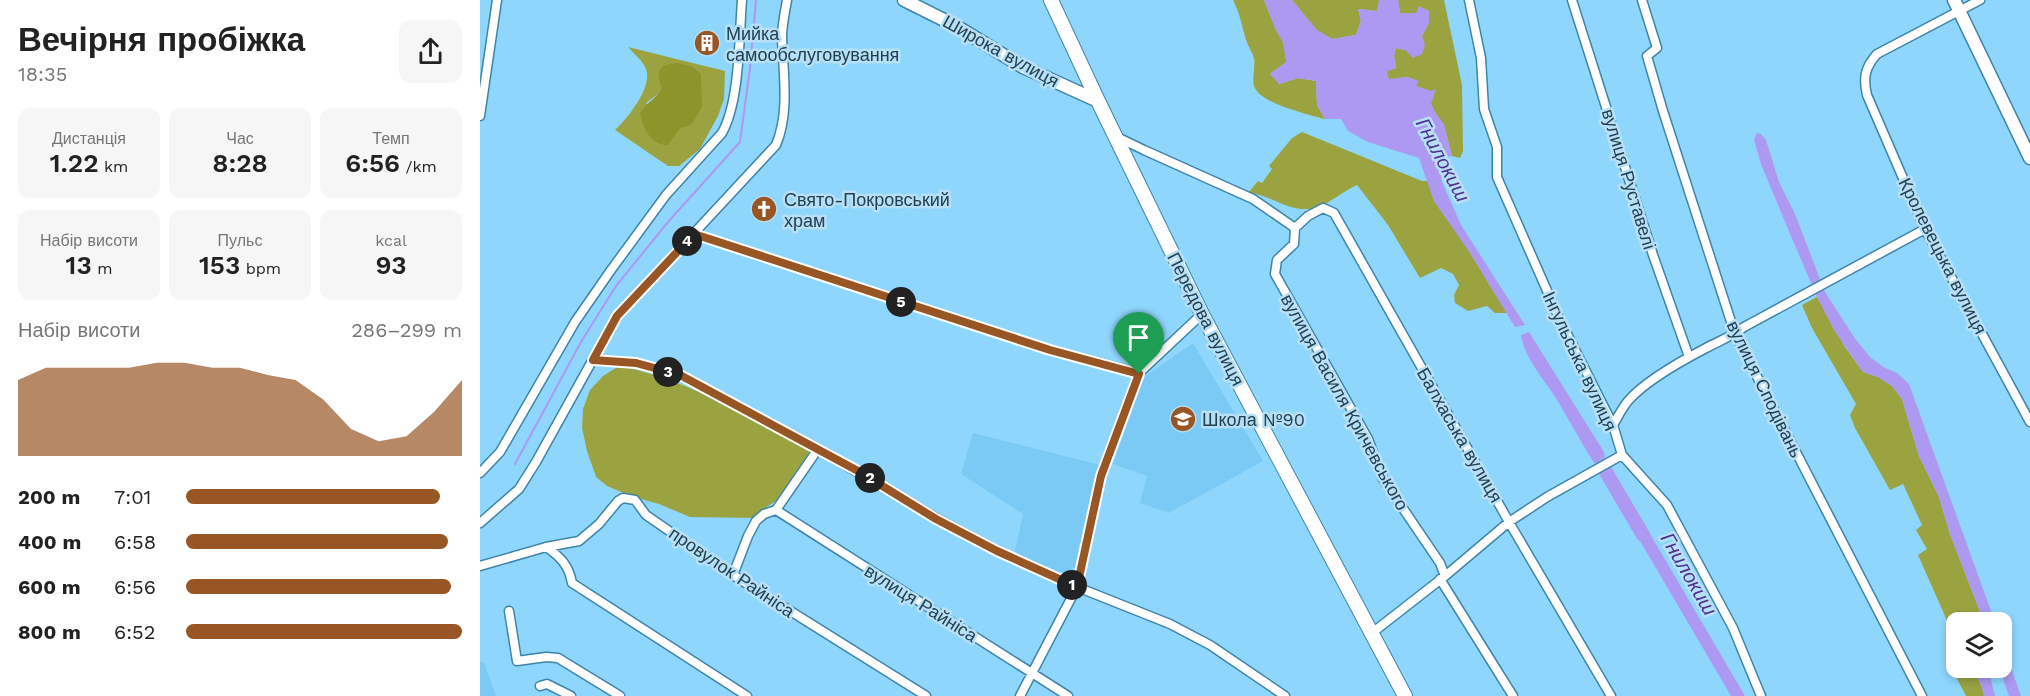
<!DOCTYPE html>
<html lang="uk">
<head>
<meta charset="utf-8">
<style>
	:root { --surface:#fff; --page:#f6f6f6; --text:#222; --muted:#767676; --accent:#995625 }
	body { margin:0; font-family:"Work Sans",sans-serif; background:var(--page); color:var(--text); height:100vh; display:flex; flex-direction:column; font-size:22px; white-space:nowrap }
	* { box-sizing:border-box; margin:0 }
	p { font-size:20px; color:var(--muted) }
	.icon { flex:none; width:33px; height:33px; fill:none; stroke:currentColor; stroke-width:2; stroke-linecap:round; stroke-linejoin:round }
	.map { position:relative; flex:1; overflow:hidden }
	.sheet { display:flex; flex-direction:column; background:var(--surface); width:480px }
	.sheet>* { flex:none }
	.fabs { position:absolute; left:1466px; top:612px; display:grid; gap:12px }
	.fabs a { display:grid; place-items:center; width:66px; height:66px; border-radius:12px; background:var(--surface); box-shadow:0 3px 9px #0003; font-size:30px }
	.pin { position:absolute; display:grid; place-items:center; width:51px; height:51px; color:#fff; margin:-62px -26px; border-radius:50% 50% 50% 0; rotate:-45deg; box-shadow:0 0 6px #0007 }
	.pin .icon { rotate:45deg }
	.km { position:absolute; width:30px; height:30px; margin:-15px; border-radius:50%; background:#222; color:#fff; font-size:16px; line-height:30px; text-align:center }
	.round { display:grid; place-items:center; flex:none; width:63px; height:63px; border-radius:12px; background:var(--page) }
	.overview { display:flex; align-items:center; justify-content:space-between; height:102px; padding:0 18px }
	h1 { font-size:33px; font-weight:600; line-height:45px }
	.metrics { display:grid; grid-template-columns:repeat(3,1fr); gap:9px; height:102px; padding:6px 18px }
	.metrics div { display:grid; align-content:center; border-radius:12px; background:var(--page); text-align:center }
	.metrics b { font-size:26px; font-weight:600 }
	.metrics small { font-size:16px; font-weight:400 }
	.metrics p { font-size:16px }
	.chart { height:168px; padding:12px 18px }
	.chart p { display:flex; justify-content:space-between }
	.chart svg { width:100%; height:108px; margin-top:6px; fill:var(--accent); opacity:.7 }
	ul { padding:0 18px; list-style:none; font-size:20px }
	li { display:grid; grid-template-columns:96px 72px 1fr; align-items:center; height:45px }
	li i { height:15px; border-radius:8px; background:var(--accent) }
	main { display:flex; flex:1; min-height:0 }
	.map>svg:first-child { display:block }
</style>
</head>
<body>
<main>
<section class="sheet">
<div class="overview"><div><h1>Вечірня пробіжка</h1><p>18:35</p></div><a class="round"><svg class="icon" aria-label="share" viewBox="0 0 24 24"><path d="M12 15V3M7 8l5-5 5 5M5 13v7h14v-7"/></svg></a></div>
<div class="metrics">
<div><p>Дистанція</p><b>1.22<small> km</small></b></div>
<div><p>Час</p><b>8:28</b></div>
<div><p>Темп</p><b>6:56<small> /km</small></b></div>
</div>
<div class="metrics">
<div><p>Набір висоти</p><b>13<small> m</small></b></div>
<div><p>Пульс</p><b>153<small> bpm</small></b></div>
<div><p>kcal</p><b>93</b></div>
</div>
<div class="chart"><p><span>Набір висоти</span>286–299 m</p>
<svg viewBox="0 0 160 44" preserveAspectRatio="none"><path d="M0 44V13L10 8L20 8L30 8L40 8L50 6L60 6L70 8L80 8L90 11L100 13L110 21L120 33L130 38L140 36L150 26L160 13V44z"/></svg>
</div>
<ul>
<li><b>200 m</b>7:01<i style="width:92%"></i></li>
<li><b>400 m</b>6:58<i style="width:95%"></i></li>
<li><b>600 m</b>6:56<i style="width:96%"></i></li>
<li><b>800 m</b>6:52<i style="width:100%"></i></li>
</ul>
</section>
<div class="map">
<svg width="1550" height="696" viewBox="0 0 1550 696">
	<rect width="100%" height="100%" fill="#8fd6fd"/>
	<!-- built -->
	<path fill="#7bcaf5" d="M713 343 783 461 689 513 660 503 667 476 633 464 664 377Z
		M493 433 620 465 599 564 588 572 571 573 534 555 543 514 481 474Z
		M0 662H4L16 696H0Z"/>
	<!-- green -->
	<path fill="#9ba341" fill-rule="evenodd" d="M753 0H784L796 30 803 42 807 62 791 73 799 84 818 78 836 81 837 105 845 119C829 115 785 104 776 90 770 82 776 68 774 58 772 52 768 46 766 40 762 26 760 14 753 0Z
		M812 0H910L900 1 897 11 878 9 881 21 876 35 852 39 837 31Z
		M918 0H964L982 85 983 151 980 158 972 156 964 125 956 114 951 104V91L935 86 938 81 927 77 909 80 906 71 916 68 914 56 916 48 925 50 942 36 949 22 936 13H920Z
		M148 47 245 71 244 99 238 116 220 149 199 166H188L135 130C147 119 173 87 166 69 163 61 154 54 148 47ZM177 77 200 128 166 103 179 93 182 88Z
		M822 132 942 181H948L954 201 981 238 1027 313H1015L1007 306 988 311 975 303 974 295 979 285 973 274 961 268 940 278 908 225 877 185C853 196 839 217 808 206 794 201 783 194 768 193L778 181 782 183 792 169 789 166 812 138Z
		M1337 297 1365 347 1383 372 1398 377 1412 386 1422 399 1439 456 1459 497 1470 534 1504 622H1476V641L1438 555 1447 549 1436 530 1442 525 1423 484 1410 490 1375 428 1370 415 1376 404 1332 328 1322 305Z
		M139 366C209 379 269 418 330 451L299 499 285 508 276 518 210 517 179 504 151 496 127 486 116 477 107 451 102 428 103 409 110 390 123 376Z
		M1476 668H1494C1496 678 1503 685 1504 696H1486L1472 669Z"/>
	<!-- forest -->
	<path fill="#8d942b" d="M198 63 213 67 221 74 222 107 211 125 200 128 188 145C171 146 163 127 160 113 166 103 177 98 182 88 175 70 179 64 198 63Z"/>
	<!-- water -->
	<path fill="#ad99f1" d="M784 0H812L837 30 852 39 876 35 881 21 878 9 897 11 899 0H918L920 13H936L939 6 949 11V23L942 36 945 45 942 54 933 58 925 50 916 48 914 56 916 68 906 72 909 79 927 77 939 81 936 86 951 91 956 89 951 104 956 114 964 124 972 156 960 158 962 182 981 225 1045 325 1035 327 990 253 954 201 939 158 888 142 868 131 861 119H845L837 105 836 81 818 78 799 84 790 74 806 62 803 42 796 30Z
		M1277 133 1281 134 1286 140 1299 182 1315 214 1345 292 1376 340 1391 358 1405 368 1417 373 1429 384 1515 622H1504L1470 534 1459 497 1439 456 1422 399 1412 386 1398 377 1383 372 1354 330 1337 297 1308 229 1281 164 1274 140Z
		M1049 332 1124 452 1125 458 1115 464C1101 443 1090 421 1077 400 1064 379 1045 360 1041 335Z
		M1159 515 1265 696H1251L1149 522Z
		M1521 640 1541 696H1529L1519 668H1521Z
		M1494 668H1508L1515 696H1504C1503 685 1496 678 1494 668Z"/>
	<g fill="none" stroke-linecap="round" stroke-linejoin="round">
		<!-- stream -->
		<path stroke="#ad99f1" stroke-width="2" d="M35 464 101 342 136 286 188 222 260 142 270 68 276 0"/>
		<!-- river -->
		<path stroke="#ad99f1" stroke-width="14" d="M1126 472 1163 535"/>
		<!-- street casing -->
		<g stroke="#3e85a9" stroke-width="11">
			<path id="street" d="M989 0 1001 58 1004 109 1017 147V177L1079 318 1133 425 1142 455 1187 505 1253 628 1281 696
				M1092 0 1173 255 1209 357
				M1162 0 1177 48 1167 56 1183 111 1255 334 1442 696
				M1500 0 1397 54C1385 67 1383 78 1387 95L1445 229 1550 422
				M0 116 17 0
				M635 136 664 150 773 199 815 228
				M815 228 828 216 843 208 854 213 1029 522 1131 696
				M815 228 814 244 797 260 795 274 888 439 903 479 960 563 965 576
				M214 234 570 350 659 373
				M113 360 156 363 199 375 338 449 456 518 517 551 597 587 690 624 730 645 805 696
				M1133 425C1138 417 1142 408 1148 401 1165 381 1203 360 1226 348 1239 341 1253 336 1264 327L1445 229
				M0 473 20 452 95 322 131 270 186 195 242 133C260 101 259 37 262 0
				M296 510 588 696
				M0 523 39 489 56 462 137 316 296 145C310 112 303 72 302 37 302 25 305 12 307 0
				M66 547 99 541 119 524 138 501 143 498 155 500 166 515 253 575 446 696
				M0 566 66 547C81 557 89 566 92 583L267 696
				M253 575 268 536 276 521 284 514 296 510 338 449
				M960 579 1033 696
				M29 611 37 661 66 657 78 658 140 696
				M892 633 965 576 1029 522 1067 497 1142 455
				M60 686 67 684 91 696
				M540 696 597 587 621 476 659 373 722 314"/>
		</g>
		<!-- secondary casing -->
		<g stroke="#3e85a9" stroke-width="15">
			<path id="secondary" d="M424 0 476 26 543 67 618 101
				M1474 0 1550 158"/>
		</g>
		<!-- primary casing -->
		<g stroke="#3e85a9" stroke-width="16">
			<path id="primary" d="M571 0 618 101 722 314 925 696"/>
		</g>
		<!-- street -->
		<use href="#street" stroke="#fff" stroke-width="8"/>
		<!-- secondary -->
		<use href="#secondary" stroke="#fff" stroke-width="12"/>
		<!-- primary -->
		<use href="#primary" stroke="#fff" stroke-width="14"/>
	</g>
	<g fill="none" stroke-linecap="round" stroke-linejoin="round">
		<!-- route casing -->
		<g stroke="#fff" stroke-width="12">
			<path id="route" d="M214 234 570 350 659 374 621 476 597 587 517 551 456 519 378 471 200 375 156 363 113 360 137 316Z"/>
		</g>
		<!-- route -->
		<use href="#route" stroke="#995625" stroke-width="8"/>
	</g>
	<!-- icons -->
	<defs>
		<g id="building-disc" transform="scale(1.35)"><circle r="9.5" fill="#995625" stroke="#b7e0f7"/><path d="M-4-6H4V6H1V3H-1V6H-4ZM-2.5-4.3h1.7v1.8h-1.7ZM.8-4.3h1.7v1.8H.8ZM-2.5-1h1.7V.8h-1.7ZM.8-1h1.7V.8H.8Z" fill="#fff"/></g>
		<g id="church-disc" transform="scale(1.35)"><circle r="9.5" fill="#995625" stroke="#b7e0f7"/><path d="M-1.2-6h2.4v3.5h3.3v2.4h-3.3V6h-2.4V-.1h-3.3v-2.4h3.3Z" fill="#fff"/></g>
		<g id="school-disc" transform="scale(1.35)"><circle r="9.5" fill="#995625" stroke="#b7e0f7"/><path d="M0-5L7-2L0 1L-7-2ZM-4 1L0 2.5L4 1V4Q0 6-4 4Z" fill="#fff"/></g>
	</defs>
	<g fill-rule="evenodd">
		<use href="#building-disc" x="227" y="43"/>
		<use href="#church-disc" x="284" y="209"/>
		<use href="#school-disc" x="703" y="419"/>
	</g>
	<g text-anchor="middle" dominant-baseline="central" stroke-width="5" stroke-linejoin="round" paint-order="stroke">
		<!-- poi labels -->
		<g font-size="18" fill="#224050" stroke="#b7e0f7" text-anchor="start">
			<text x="246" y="33">Мийка<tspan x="246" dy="21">самообслуговування</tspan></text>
			<text x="304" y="199">Свято-Покровський<tspan x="304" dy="21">храм</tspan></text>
			<text x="722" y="419">Школа №90</text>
		</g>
		<!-- street labels -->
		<g font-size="18" fill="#224050" stroke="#b7e0f7">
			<text transform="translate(521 51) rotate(29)">Широка вулиця</text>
			<text transform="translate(1149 179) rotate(73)">вулиця Руставелі</text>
			<text transform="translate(1463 256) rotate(63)">Кролевецька вулиця</text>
			<text transform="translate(726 319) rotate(63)">Передова вулиця</text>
			<text transform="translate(1100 361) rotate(65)">Інгульська вулиця</text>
			<text transform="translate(1285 389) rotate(64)">вулиця Сподівань</text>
			<text transform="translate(865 402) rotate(61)">вулиця Василя Кричевського</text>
			<text transform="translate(980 435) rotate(60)">Балхаська вулиця</text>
			<text transform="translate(252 572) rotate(34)">провулок Райніса</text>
			<text transform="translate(441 603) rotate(32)">вулиця Райніса</text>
		</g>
		<!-- water labels -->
		<g font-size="20" font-style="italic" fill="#513094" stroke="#b7e0f7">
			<text transform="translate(963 160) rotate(62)">Гнилокиш</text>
			<text transform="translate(1209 574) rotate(60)">Гнилокиш</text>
		</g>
	</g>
</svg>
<div class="fabs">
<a><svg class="icon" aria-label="layers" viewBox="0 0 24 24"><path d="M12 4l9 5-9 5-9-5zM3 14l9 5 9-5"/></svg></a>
</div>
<div class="pin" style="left:659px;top:374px;background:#1e9e55"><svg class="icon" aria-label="arrive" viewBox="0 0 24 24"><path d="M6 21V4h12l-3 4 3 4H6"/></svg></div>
<b class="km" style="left:592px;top:585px">1</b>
<b class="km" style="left:390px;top:478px">2</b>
<b class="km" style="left:188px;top:372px">3</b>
<b class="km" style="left:207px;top:241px">4</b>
<b class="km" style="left:421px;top:302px">5</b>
</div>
</main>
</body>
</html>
